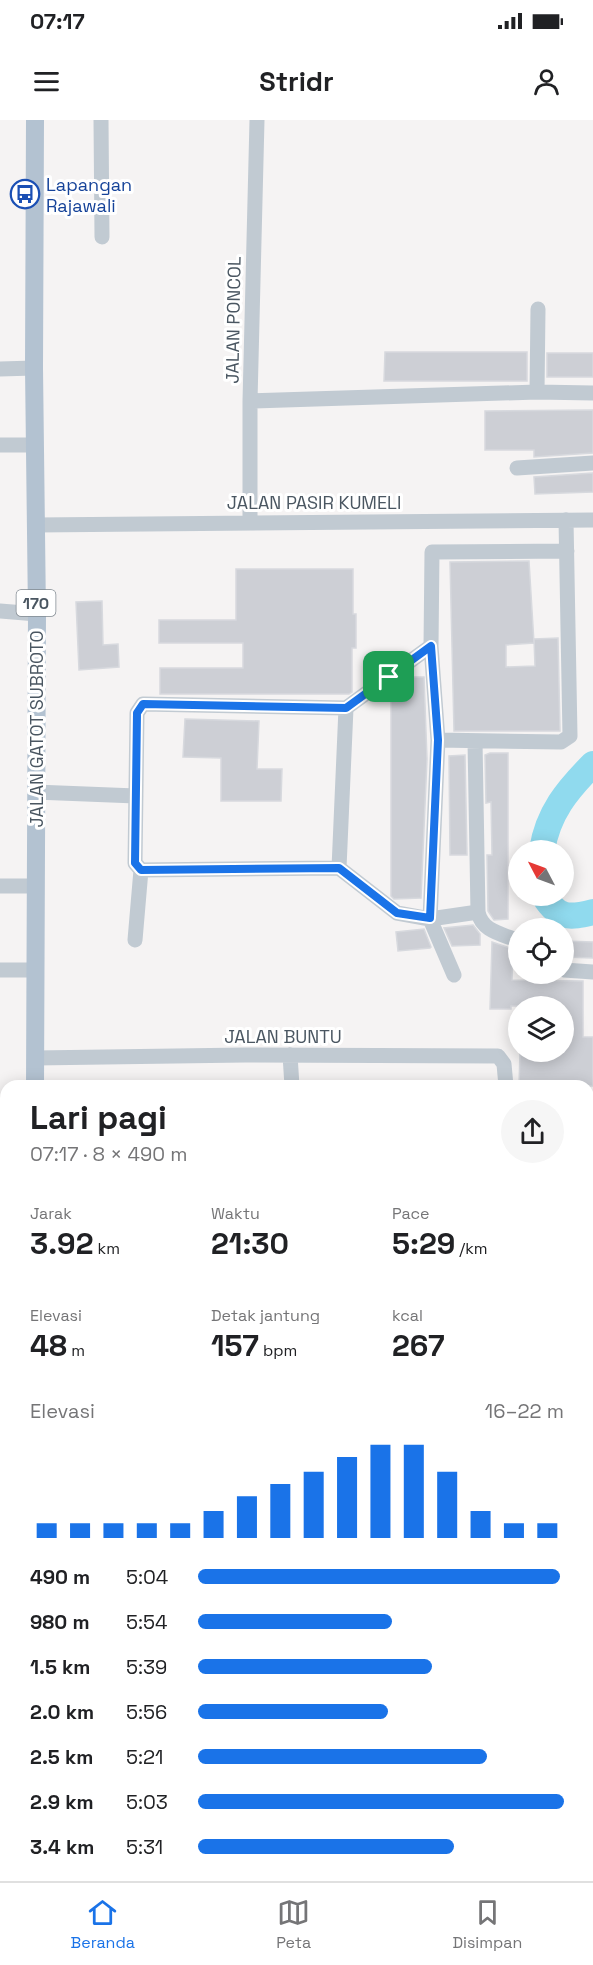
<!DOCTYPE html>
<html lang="id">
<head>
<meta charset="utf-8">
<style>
	:root { --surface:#fff; --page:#f6f6f6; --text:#202124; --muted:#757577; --line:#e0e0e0; --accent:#1a73e8 }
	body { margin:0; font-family:"Space Grotesk",sans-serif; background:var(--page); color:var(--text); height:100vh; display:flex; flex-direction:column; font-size:22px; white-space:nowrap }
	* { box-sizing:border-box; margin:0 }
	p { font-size:20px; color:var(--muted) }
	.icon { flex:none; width:33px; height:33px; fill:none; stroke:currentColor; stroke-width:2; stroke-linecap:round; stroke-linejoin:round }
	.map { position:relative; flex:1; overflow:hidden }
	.panel { position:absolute; left:0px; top:960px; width:594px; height:801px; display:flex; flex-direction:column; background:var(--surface); border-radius:18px 18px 0 0; box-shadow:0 3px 15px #0003 }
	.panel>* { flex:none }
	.needle { width:39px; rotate:311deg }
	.buttons { position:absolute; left:508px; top:720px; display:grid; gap:12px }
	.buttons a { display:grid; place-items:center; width:66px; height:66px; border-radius:50%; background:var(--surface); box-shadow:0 3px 15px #0003; font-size:30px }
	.pin { position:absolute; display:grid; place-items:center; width:51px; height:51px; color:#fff; margin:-26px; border-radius:12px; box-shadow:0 3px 9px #0006 }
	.round { display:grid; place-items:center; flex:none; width:63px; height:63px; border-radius:32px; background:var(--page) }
	.head { display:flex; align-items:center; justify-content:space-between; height:102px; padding:0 30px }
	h1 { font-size:33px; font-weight:700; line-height:45px }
	.stats { display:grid; grid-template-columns:repeat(3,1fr); gap:9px; height:102px; padding:6px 30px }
	.stats div { display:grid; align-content:center }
	.stats b { font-size:30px; font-weight:700 }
	.stats small { font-size:16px; font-weight:400 }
	.stats p { font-size:16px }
	.chart { height:168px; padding:12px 30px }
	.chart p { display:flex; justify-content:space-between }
	.chart svg { width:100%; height:108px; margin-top:6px; stroke:var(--accent); stroke-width:6 }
	ul { padding:0 30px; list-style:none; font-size:20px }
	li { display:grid; grid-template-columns:96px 72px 1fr; align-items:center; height:45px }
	li i { height:15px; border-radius:8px; background:var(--accent) }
	.status { display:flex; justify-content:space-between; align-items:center; height:42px; padding:0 30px; background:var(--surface); direction:ltr }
	.status svg { height:16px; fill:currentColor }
	header { display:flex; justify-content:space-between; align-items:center; height:78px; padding:0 30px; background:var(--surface); font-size:27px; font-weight:700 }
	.dock { display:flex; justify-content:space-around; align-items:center; height:84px; border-top:2px solid var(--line); background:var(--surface); font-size:16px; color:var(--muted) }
	.dock a { display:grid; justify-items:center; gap:3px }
	.dock .active { color:var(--accent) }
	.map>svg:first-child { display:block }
</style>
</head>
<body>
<div class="status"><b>07:17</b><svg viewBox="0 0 49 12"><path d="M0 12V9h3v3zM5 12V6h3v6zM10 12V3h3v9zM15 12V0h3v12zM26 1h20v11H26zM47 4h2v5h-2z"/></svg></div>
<header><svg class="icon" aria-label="menu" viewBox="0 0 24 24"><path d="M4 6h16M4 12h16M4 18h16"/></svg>Stridr<svg class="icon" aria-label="person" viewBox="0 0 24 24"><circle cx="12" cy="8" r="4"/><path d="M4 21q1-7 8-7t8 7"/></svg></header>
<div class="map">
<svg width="593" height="1761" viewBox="0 0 593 1761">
	<rect width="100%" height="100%" fill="#f5f3f3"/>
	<!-- commercial -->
	<path fill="#fdf9ef" d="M0 1502H6V1560H0Z"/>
	<!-- medical -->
	<path fill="#fce8e6" d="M0 1585H6V1755H37V1761H0Z"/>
	<!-- green -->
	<path fill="#c3f1d5" d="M270 1755H426L429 1761H276Z"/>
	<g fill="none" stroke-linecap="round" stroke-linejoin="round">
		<!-- river -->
		<path stroke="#90daee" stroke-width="26" d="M542 730C548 693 567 670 593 644
			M544 776C558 799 569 798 593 792"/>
	</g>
	<!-- building -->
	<path fill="#cdcfd5" stroke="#d7d9de" stroke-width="1.5" d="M385 232H527V261H384Z
		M547 233H593V257H547Z
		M593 290V333L534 337V330H485V291Z
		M593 353V372L535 374 534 357Z
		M529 441 534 523 506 525V547L535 546 534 519 558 518 560 611H454L450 442Z
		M236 449H353V494H356V528H352V572L349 574H160V548H243V523H159V500H236Z
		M102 481 103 525 118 524 119 547 79 550 76 482Z
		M404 557H424L427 639 421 778 394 779 391 776V568Z
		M185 599 259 601 257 649H282L281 681H221V638L183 637Z
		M490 633H508V799L494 800 488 791 487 735H492L491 682 486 683 485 635Z
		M465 635 467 735H450L449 636Z
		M473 805 480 814V825L452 826 444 808Z
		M424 809 431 827 430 828 398 831 396 812Z
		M564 821 593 822V838L564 837Z
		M492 822 513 829 512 860 583 861V917H593V966H519L520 932H564V886H511V889H490Z"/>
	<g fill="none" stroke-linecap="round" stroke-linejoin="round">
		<!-- path -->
		<path stroke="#7ad0a6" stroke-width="2" stroke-dasharray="4.5 3" stroke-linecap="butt" d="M313 1755 320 1761
			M394 1755 397 1761"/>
		<!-- minor -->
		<path stroke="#c1cad2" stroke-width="15" d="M101 0 102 117
			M0 249 34 248
			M537 272 538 189
			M250 281 537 272 593 273
			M0 325H35
			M517 348 593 343
			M250 402V281L257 0
			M36 405 593 400
			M0 491 37 494
			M431 526 346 588 143 584 137 593 135 743 141 750 339 748 397 793 430 799 478 792C482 812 503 814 519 821
			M438 620 561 622 570 616 566 400
			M475 621 478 792
			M35 672 136 676
			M339 748 346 588
			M0 766H35
			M135 820 141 750
			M0 850H35
			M564 850 593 852
			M454 855 430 799 438 620 431 526 432 432 567 431
			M290 935 292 966
			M35 938 245 935 498 936 504 944 506 966
			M0 1020H6
			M593 1086V1089
			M588 1365 593 1363
			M588 1480 593 1479
			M0 1655 6 1662
			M588 1705 593 1724
			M259 1755 264 1761
			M472 1755 475 1761
			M438 1761 450 1755"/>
		<!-- major -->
		<path stroke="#b3c2d1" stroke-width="18" d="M35 0 34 248 37 494 35 966
			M0 1122 6 1109
			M0 1324H6
			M0 1569H6
			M41 1755V1761
			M433 1755 436 1761"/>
		<!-- rail casing -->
		<g stroke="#b5b8bd" stroke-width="7">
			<path id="rail" d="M588 1424 593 1423
				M588 1437H593
				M0 1438H6
				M0 1450H6"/>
		</g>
		<!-- rail -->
		<use href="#rail" stroke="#fff" stroke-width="4.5" stroke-dasharray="14" stroke-linecap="butt"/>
	</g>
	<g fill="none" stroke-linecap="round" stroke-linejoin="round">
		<!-- route casing -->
		<g stroke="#fff" stroke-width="12">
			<path id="route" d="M431 526 438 620 430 798 397 793 339 748 141 750 135 743 137 593 143 584 346 588Z"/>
		</g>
		<!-- route -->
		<use href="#route" stroke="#1a73e8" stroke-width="8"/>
	</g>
	<!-- icons -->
	<defs>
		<g id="bus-ring" transform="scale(1.5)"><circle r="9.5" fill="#fff" stroke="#1a4fb4" stroke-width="1.5"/><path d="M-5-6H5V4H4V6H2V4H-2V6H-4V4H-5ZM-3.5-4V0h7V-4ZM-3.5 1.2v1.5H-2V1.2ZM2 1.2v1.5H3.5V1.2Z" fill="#1a4fb4"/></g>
	</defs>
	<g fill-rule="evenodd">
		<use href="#bus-ring" x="25" y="74"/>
	</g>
	<g text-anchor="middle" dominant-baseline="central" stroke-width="6" stroke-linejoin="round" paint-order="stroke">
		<!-- shield labels -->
		<rect fill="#fff" stroke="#808990" stroke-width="1.5" x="16.5" y="470" width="39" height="26" rx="4.5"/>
		<g font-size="16" font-weight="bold" fill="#4a5661">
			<text x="36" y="483">170</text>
		</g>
		<!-- transit labels -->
		<g font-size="18" fill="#164399" stroke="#fff" text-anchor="start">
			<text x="46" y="64">Lapangan<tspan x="46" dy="21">Rajawali</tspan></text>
		</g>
		<!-- street labels -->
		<g font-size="18" fill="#4a5661" stroke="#fff">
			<text transform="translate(233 200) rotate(-89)">JALAN PONCOL</text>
			<text x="314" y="382">JALAN PASIR KUMELI</text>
			<text transform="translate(36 609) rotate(-90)">JALAN GATOT SUBROTO</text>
			<text x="283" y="916">JALAN BUNTU</text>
		</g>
	</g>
</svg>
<div class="buttons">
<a><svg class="needle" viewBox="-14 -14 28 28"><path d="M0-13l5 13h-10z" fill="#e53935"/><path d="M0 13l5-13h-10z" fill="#757577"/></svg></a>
<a><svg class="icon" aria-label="locate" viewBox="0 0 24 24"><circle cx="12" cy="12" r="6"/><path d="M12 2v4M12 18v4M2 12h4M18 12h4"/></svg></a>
<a><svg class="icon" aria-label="layers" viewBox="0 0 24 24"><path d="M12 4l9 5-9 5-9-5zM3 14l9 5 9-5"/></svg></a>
</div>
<div class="pin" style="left:389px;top:557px;background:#1e9e55"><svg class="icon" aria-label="arrive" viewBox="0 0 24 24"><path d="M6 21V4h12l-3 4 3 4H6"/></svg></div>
<section class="panel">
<div class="head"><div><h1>Lari pagi</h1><p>07:17 · 8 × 490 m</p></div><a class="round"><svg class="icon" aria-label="share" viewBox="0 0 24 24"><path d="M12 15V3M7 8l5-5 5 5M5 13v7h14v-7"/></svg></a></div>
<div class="stats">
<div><p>Jarak</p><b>3.92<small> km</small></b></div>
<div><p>Waktu</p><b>21:30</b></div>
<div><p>Pace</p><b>5:29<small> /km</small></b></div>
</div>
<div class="stats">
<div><p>Elevasi</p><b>48<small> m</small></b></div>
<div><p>Detak jantung</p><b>157<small> bpm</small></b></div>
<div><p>kcal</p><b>267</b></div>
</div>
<div class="chart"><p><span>Elevasi</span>16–22 m</p>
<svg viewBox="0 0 160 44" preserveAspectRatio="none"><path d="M5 44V38M15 44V38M25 44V38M35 44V38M45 44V38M55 44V33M65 44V27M75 44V22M85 44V17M95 44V11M105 44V6M115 44V6M125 44V17M135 44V33M145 44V38M155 44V38"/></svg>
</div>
<ul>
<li><b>490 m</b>5:04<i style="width:99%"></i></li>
<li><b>980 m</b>5:54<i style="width:53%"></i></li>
<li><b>1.5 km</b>5:39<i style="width:64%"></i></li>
<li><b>2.0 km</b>5:56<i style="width:52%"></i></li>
<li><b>2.5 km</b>5:21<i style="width:79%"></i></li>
<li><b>2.9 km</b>5:03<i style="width:100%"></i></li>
<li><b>3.4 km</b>5:31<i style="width:70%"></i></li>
</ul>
</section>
</div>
<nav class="dock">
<a class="active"><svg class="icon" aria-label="home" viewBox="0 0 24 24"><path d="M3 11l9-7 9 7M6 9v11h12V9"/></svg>Beranda</a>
<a><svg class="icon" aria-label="map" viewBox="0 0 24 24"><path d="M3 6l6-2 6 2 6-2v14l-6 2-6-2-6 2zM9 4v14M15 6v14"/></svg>Peta</a>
<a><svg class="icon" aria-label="saved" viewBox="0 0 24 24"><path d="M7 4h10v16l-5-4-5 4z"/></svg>Disimpan</a>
</nav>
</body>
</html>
